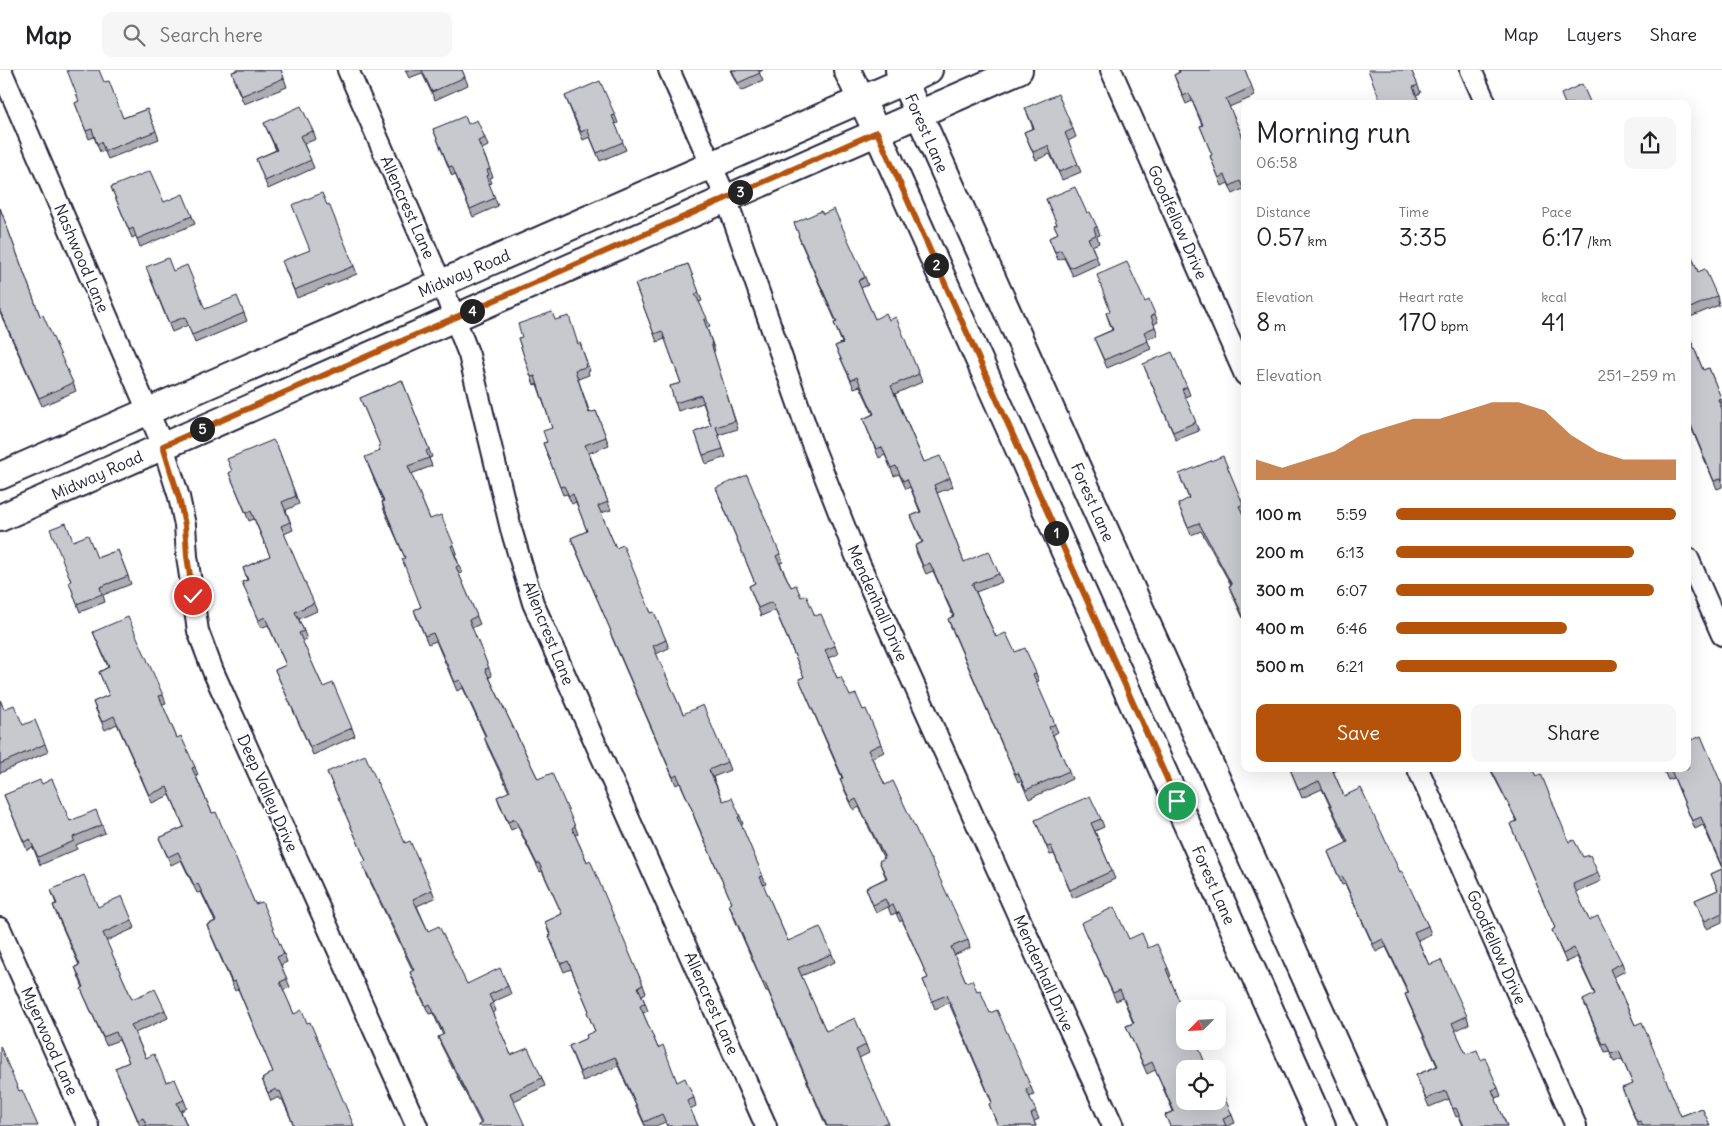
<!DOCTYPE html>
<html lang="en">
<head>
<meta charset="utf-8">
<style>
	:root { --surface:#fff; --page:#f6f6f6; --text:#202124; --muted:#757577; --line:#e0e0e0; --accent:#b45309 }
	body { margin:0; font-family:Delius,sans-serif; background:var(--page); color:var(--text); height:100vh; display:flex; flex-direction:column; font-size:19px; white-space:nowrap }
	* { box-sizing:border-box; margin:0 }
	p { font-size:16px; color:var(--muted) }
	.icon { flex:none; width:28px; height:28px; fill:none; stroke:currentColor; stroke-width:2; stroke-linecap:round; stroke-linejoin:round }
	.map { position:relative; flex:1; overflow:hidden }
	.sheet { position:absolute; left:1241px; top:30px; width:450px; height:672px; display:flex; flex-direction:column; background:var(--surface); border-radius:10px; box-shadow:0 5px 20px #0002 }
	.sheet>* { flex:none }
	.needle { width:32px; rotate:246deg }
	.controls { position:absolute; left:1176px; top:930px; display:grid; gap:10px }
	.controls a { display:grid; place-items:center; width:50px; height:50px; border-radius:10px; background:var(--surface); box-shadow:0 5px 20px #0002; font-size:25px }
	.pin { position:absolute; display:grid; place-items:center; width:42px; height:42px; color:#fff; margin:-21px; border:2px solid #fff; border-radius:50%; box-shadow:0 1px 5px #0007 }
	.km { position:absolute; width:25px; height:25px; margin:-12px; border-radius:50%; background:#222; color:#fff; font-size:14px; line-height:25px; text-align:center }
	.round { display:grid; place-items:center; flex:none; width:52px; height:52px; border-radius:10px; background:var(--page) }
	.overview { display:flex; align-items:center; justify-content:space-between; height:85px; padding:0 15px }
	h1 { font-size:28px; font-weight:600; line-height:38px }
	.figures { display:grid; grid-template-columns:repeat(3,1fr); gap:8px; height:85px; padding:5px 15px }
	.figures div { display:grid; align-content:center }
	.figures b { font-size:25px; font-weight:600 }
	.figures small { font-size:14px; font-weight:400 }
	.figures p { font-size:14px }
	.chart { height:140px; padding:10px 15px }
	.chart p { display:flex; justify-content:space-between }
	.chart svg { width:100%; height:90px; margin-top:5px; fill:var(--accent); opacity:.7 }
	.button { display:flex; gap:10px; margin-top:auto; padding:10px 15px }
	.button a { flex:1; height:58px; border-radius:10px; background:var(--accent); color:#fff; font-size:20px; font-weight:600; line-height:58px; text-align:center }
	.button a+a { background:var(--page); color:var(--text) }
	ul { padding:0 15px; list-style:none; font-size:16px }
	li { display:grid; grid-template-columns:80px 60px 1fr; align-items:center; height:38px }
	li i { height:12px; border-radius:6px; background:var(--accent) }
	header { display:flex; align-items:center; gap:30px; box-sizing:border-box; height:70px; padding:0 25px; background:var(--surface); border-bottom:1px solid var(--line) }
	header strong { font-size:24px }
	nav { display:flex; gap:28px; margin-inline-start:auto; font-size:18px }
	.search { width:350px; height:45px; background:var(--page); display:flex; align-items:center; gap:12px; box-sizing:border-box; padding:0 18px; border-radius:10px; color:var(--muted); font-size:19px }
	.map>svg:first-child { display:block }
</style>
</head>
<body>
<header>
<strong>Map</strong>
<div class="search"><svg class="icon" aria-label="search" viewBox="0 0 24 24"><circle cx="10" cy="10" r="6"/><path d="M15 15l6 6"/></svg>Search here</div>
<nav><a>Map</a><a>Layers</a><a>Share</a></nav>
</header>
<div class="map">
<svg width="1722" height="1056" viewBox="0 0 1722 1056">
	<rect width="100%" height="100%" fill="#fff"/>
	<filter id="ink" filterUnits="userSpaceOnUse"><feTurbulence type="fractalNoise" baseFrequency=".02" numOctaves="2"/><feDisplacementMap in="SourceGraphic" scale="10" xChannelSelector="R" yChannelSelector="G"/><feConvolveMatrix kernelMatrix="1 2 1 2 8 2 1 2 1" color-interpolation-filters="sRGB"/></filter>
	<g filter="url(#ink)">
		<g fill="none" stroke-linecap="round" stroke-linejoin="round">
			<!-- minor casing -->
			<g stroke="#22223b" stroke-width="24">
				<path id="minor" d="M1 0 163 376 179 427 185 455 187 486 198 561 213 601 417 1056
					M348 0 441 213 469 285 511 459 533 533 766 1056
					M669 0 726 128 811 371 856 486 1113 1056
					M1111 0 1245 305
					M1471 0 1486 34
					M1688 488 1722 565
					M1418 699 1576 1056
					M0 858 88 1056"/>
			</g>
			<!-- major casing -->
			<g stroke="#22223b" stroke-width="30">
				<path id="major" d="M847 0 877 62 1322 1056
					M899 0 1372 1056
					M0 406 929 0
					M0 448 1019 0"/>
			</g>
			<!-- minor -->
			<use href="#minor" stroke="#fff" stroke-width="20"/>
			<!-- major -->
			<use href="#major" stroke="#fff" stroke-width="26"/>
		</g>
		<!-- wall -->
		<path fill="#acacb2" stroke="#22223b" d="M235 0H281L287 17 244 34 234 11Z
			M405 0H462L468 15 435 30 422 3 409 8Z
			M731 0H763L759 2 763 11 741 21Z
			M1178 0H1245L1255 26 1229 37 1245 72V123L1243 119 1233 124 1228 113 1222 116 1210 86 1212 85 1200 56 1202 55 1192 31 1186 34 1177 13 1174 5 1179 2Z
			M1411 0 1421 23 1416 25 1419 34H1370L1380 30Z
			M104 12 123 48 147 39 159 69 108 89 104 80 100 82 94 67 89 69 75 33 79 31Z
			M565 26 615 45 618 53 615 54 626 80 600 91 590 67 583 70Z
			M1025 38 1073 59 1076 67 1068 71 1081 102 1062 110 1050 84 1036 90 1024 62 1033 58Z
			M264 53 313 61 316 69 304 74 314 98 268 119 256 89 276 80Z
			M468 54 485 68 488 76 482 79 493 107 490 108 492 113 489 114 498 136 473 147 455 104 452 106 433 59Z
			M111 117 164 132 192 146 195 154 140 177 136 166 132 168Z
			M1046 129 1087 143 1097 157 1100 165 1097 166 1099 173 1092 176 1099 194 1073 206 1064 188 1058 190 1049 168 1058 163 1054 155 1057 154Z
			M0 138 40 246 73 313 76 321 42 336 0 243Z
			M823 144 865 207 868 215 861 218 875 249 889 250 919 304 922 312 895 324 924 392 950 408 953 417 937 423 964 492 999 504 1002 512 976 522 996 567 1015 582 1036 603 1039 611 1036 612 1058 662 1053 665 1072 709 1029 729 1021 711 1018 712 951 557 948 549 953 546 933 501 926 504 917 484 915 476 922 472 911 446 920 442 910 417 906 419 899 404 894 406 885 385 879 388 863 349 873 344 860 316 854 318 835 276 842 273 834 253 836 252 801 173 798 165H799L794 153Z
			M1688 177 1698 202 1717 226 1719 235 1688 248Z
			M310 180 354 196 357 204 297 228 285 199Z
			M688 194 702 231 699 232 710 256 707 258 715 281H713L738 359 718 365 726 387 706 394 695 362 711 356 703 333 678 341 670 316 681 313 665 269 657 272 635 214Z
			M173 201 205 239 244 243 247 251 195 273 188 255 172 262 149 205Z
			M1145 232 1155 244 1158 252 1154 254 1158 265 1147 269 1151 279 1107 298 1094 268 1112 260 1106 243Z
			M1688 263 1703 300 1709 298 1722 331V336L1721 337 1722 339V417L1717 419 1688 350Z
			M518 268 579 274 580 273 590 301 588 302 589 305 578 309 590 343 596 341 609 375 589 383 611 440 601 443 616 478 666 570 669 578 656 584 683 644 727 692 730 700 713 707 723 731 740 746 743 754 741 755 766 814 763 815 788 871 832 884 835 892 801 906 826 961 866 975 869 983 859 988 889 1056H826L768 921H766L732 843 729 834 732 833 696 752 693 744H694L680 713 676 715 613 570 610 562 611 561 574 476 571 468 587 461 576 432 572 434 567 424 563 425 543 373 547 372 552 358 537 314 534 315Z
			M1143 294 1187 317 1190 325 1185 327 1199 361 1176 370Z
			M402 310 432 387 429 388 432 396 411 404 430 449 454 475 457 483 455 484 462 503 459 504 480 554 472 558 492 606 489 607 538 709 575 756 578 764 575 765 643 915 646 923 642 925 648 941 643 943 658 978 677 1012 694 1028 696 1036 690 1039 698 1056H667L665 1052 656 1056H645L618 996 583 1011 572 984 569 976 587 968 595 961 587 942 589 941 571 899 564 902 552 874 549 866H550L545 852 562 844 542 801 540 802 518 757 511 760 500 735 497 727 509 722 487 675 484 667 485 666 463 618 457 621 436 571 428 574 417 548 414 540 421 537 405 488 384 440 382 432 383 431 368 395 379 381 380 375 360 328Z
			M278 378 299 434 286 440 293 460 284 464 317 541 299 549 307 569 302 571 323 617 352 658 355 666 313 685 275 600 286 595 268 555 261 558 242 512 247 510 243 498 270 486 254 449 249 451 229 403Z
			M1179 404 1243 434 1245 439V442L1243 443 1245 448V552L1232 524 1229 516 1231 515 1201 461 1191 465 1178 434 1189 429Z
			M719 426 780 484 783 492 780 493 791 517 801 527 815 546 835 576 838 584 828 588 837 608 850 626 863 640 881 674 884 682 872 688 885 715 968 870 970 878 954 885 966 912 977 921 990 943 1031 1017 1034 1025 1029 1027 1039 1049 1034 1051 1036 1056H998L989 1034 992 1033 949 933 935 939 923 910 928 908 902 850 900 852 896 843 891 845 888 837 876 843 866 818 886 808 879 791 884 789 859 737 854 740 843 717 840 709 842 708 799 609 804 607 775 540 761 546 749 516 755 513Z
			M73 471 97 488 118 480 131 514 103 525 105 532 80 542 72 520 71 511Z
			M93 562 163 625 166 633 162 634 177 668 195 697 198 705 196 706 212 743 255 834 284 884 287 892 281 895 290 917 283 920 294 944 354 1056H294L282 1029 280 1030 279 1027 271 1031 262 1009 273 1002 238 919 235 921 210 863 207 855 215 851 201 822 197 823 181 790 171 795 159 768 184 757 170 725 152 733 117 654 105 660 96 640 93 632 109 625 99 602 108 597Z
			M0 630 4 639 45 674 48 682 0 703Z
			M1692 670 1722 715V798L1703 755 1695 759 1674 708 1668 710 1663 699H1688Z
			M1290 699H1339L1333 701 1344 726 1400 802 1428 856 1431 864 1418 870 1429 895 1467 946 1469 954 1455 961 1466 984 1481 990 1498 1018 1501 1026 1495 1028 1507 1056H1463L1459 1046 1456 1047 1449 1029 1429 1037 1416 1005 1437 996 1408 932 1405 924 1408 923 1386 877 1376 882 1345 814 1342 815 1328 782 1347 773 1322 719 1302 728Z
			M1490 699H1532L1569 772 1598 803 1601 811 1576 822 1589 850 1622 893 1625 901 1614 907 1635 955 1681 1046 1702 1038 1710 1056H1638L1622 1018 1633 1014 1622 989 1614 992 1609 981 1605 982 1583 930 1595 925 1577 887 1566 892 1552 860 1555 858 1510 754 1517 751Z
			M327 702 405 773 432 820 435 828 417 836 428 861 467 914 508 916 511 924 493 932 496 941 492 943 511 985 542 1008 545 1016 514 1031 481 1054 441 975 438 967 443 965 433 943 429 944 413 910 410 902 413 901 365 801 362 793 366 791Z
			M42 714 70 751 102 755 105 763 76 775 77 779 40 795 33 777 27 780 4 725Z
			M1101 749 1104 757 1095 761 1115 809 1073 828 1054 784 1050 785 1035 750Z
			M1722 799V852L1707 859 1695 830 1718 820 1711 804Z
			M51 820 132 850 135 858 106 871 132 929 165 940 168 948 135 963 146 988 166 1012 184 1030 187 1038 181 1041 187 1056H140L115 998 129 992 119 970 106 975 81 919 83 918 75 897 79 895 56 843 53 835 56 834Z
			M1081 853 1129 869 1148 878 1168 898 1171 906 1169 907 1207 999H1185V1031L1232 1045 1235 1053 1227 1056H1170L1165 1045 1173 1041 1155 1000 1147 1004 1126 956 1133 953 1123 928 1116 931Z"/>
		<!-- building -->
		<path fill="#c8c8cf" stroke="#22223b" d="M67 0H99L104 12 109 11 123 48 147 39 156 61 105 81 101 72 97 74 92 59 86 61 75 33 79 31Z
			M236 0H281L284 8 241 26 232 2 236 1Z
			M422 0H462L465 7 432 22Z
			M732 0H758L760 3 738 13Z
			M1179 0H1245L1252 17 1226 29 1245 72V122L1240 111 1230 116 1225 105 1219 108 1210 86 1212 85 1200 56 1203 55 1189 23 1183 26 1174 5 1180 2Z
			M1368 0H1411L1418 15 1413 17 1418 29 1406 34H1370L1380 30Z
			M600 11 615 45 612 46 623 72 597 83 587 59 581 62 565 26Z
			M1582 14 1591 34H1565L1561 24Z
			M1058 24 1073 59 1065 63 1078 94 1059 102 1048 76 1033 82 1024 62 1034 58 1025 38Z
			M301 36 313 61 300 66 311 90 265 111 256 89 277 80 264 53Z
			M465 46 468 54 477 50 485 68 478 71 490 99 487 100 489 105 486 106 495 128 470 139 452 96 449 97 433 59Z
			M150 101 164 132 183 124 192 146 137 169 133 158 129 160 111 117Z
			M1075 117 1087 143 1090 142 1097 157 1094 158 1096 165 1088 168 1096 186 1070 198 1061 180 1055 182 1049 168 1058 163 1054 155 1057 154 1046 129Z
			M322 123 327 135 329 134 354 196 294 220 282 191 310 180 292 135Z
			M0 138 40 246 43 245 73 313 39 328 0 241Z
			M834 139 865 207 858 211 875 249 886 243 889 250 896 247 919 304 891 316 924 392 940 386 950 408 934 415 964 492 989 481 999 504 972 514 996 567 1006 563 1015 582 1025 578 1036 603 1033 604 1055 654 1049 657 1069 701 1026 720 1018 703 1015 704 948 549 954 546 930 493 923 496 915 476 923 472 911 446 921 442 907 409 903 411 896 396 891 398 882 377 876 379 863 349 874 344 857 307 851 310 835 276 843 273 834 253 837 252 798 165H799L794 153 821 141 823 144Z
			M1688 177 1698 202 1705 199 1717 226 1688 239Z
			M168 188 173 201 187 195 205 239 237 226 244 243 192 265 185 247 169 253 146 197Z
			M1127 192 1145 232 1149 230 1155 244 1151 246 1155 257 1144 262 1148 271 1104 290 1094 268 1113 260 1106 243 1110 241 1097 205Z
			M688 194 699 222 695 224 707 248 704 250 712 273H711L735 351 716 357 723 379 703 385 695 362 711 356 701 325 675 333 670 316 681 313 662 261 654 264 635 214Z
			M552 242 555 250 569 246 578 274 580 273 587 293 585 294 586 297 575 300 589 343 596 341 606 367 585 375 608 432 598 436 616 478 623 475 651 543 654 542 666 570 653 576 683 644 703 635 727 692 709 700 723 731 732 728 740 746 738 747 763 806 760 807 788 871 820 857 832 884 798 898 826 961 855 948 866 975 856 980 888 1052 878 1056H827L765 913H763L729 834 732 833 693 744H694L677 705 673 707 610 562 611 561 571 468 587 461 573 424 569 426 564 416 560 417 543 373 547 372 543 361 552 358 535 306 531 307 518 268 522 267 518 254Z
			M1688 263 1703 300 1709 298 1721 328 1718 329 1722 339V410L1721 408 1714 411 1688 348Z
			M1172 282 1187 317 1182 319 1196 352 1173 362 1143 294Z
			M402 310 429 379 426 381 429 388 408 396 430 449 441 445 454 475 451 476 459 495 456 497 477 546 469 550 489 598 485 599 538 709 552 703 575 756 572 758 587 792 590 790 643 915 638 917 645 933 640 936 658 978 663 975 677 1012 685 1008 694 1028 687 1031 698 1056H668L662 1044 644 1052 615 987 580 1002 569 976 587 968 586 965 595 961 587 942 589 941 568 891 561 894 549 866H551L545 852 562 844 539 793 537 794 515 749 508 752 497 727 510 721 484 667 486 666 460 610 455 612 433 563 425 566 414 540 421 537 402 489 405 488 382 432 384 431 365 387 380 381 378 376 380 375 360 328Z
			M273 370 278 378 296 426 282 432 290 452 281 456 314 533 295 542 304 561 299 563 323 617 333 613 352 658 310 677 275 600 286 595 265 547 259 550 242 512 248 510 243 498 270 486 251 441 246 443 229 403 232 401 227 389Z
			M1223 386 1243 434 1239 436 1245 448V550L1229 516 1232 515 1199 453 1188 457 1178 434 1189 428 1179 404Z
			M747 405 780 484 776 486 791 517 796 515 801 527 806 525 815 546 821 544 835 576 825 580 837 608 841 607 850 626 856 624 863 640 866 639 881 674 868 680 885 715 893 711 930 789H931L968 870 951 877 966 912 972 910 977 921 980 920 990 943 997 940 1031 1017 1026 1019 1036 1041 1031 1044 1036 1056H998L989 1034 992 1032 947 925 932 931 923 910 928 908 899 842 897 844 893 835 889 837 885 829 873 835 866 818 887 808 879 791 885 788 856 729 851 732 840 709 843 708 799 609 804 607 772 532 758 538 749 516 755 513 716 418Z
			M66 453 73 471 88 465 97 488 118 480 128 506 100 517 102 524 77 534 69 512 71 511 50 459Z
			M128 547 163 625 159 626 177 668 181 666 195 697 192 698 212 743 216 742 255 834 262 832 284 884 277 887 287 909 280 912 294 944 302 940 307 953 310 952 354 1056H294L280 1021 278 1022 276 1019 268 1023 262 1009 273 1002 235 911 232 912 207 855 216 851 198 814 194 815 178 782 168 787 159 768 184 757 167 717 149 725 114 646 102 652 93 632 109 625 99 602 109 597 93 562Z
			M0 630 4 639 14 635 23 655 35 650 45 674 0 694Z
			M1688 661 1692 670 1701 666 1722 715V797L1701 747 1692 751 1671 700 1665 702 1663 699H1688Z
			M365 685 405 773 410 771 432 820 413 829 428 861 439 856 467 914 500 898 508 916 489 925 493 933 489 935 511 985 528 978 542 1008 510 1023 525 1056H478V1055L482 1053 438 967 444 964 430 934 426 936 410 902 414 900 362 793 366 791 327 702Z
			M1290 699H1332L1344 726 1361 718 1400 802 1402 801 1428 856 1414 862 1429 895 1441 890 1467 946 1452 953 1466 984 1477 980 1481 990 1485 988 1498 1018 1492 1020 1507 1056H1464L1456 1038 1453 1039 1446 1021 1426 1029 1416 1005 1438 996 1405 924 1409 923 1383 869 1373 874 1342 806 1339 807 1328 782 1348 772 1319 711 1299 720Z
			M1491 699H1532L1536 706 1541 704 1569 772 1574 770 1583 787 1590 785 1598 803 1573 814 1589 850 1598 846 1622 893 1610 899 1635 955 1642 952 1681 1046 1702 1038 1710 1055 1708 1056H1643L1640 1051 1637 1052 1622 1018 1633 1014 1619 981 1611 984 1606 973 1603 974 1583 930 1595 924 1574 878 1563 884 1552 860 1555 858 1510 754 1517 751Z
			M52 709 70 751 96 740 102 755 73 767 74 771 38 787 30 769 24 772 4 725 40 710 42 714Z
			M1090 726 1101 749 1091 753 1112 801 1070 820 1051 776 1047 777 1035 750Z
			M1722 799V843L1705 851 1695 830 1718 820 1711 804Z
			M84 805 98 837 122 826 132 850 103 863 132 929 155 919 165 940 131 955 146 988 154 984 166 1012 175 1009 184 1030 177 1033 187 1056H147L143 1048 138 1050 115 998 129 992 116 962 103 967 81 919 84 917 75 897 80 895 53 835 57 834 51 820Z
			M1114 837 1129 869 1142 863 1148 878 1157 874 1168 898 1166 899 1185 945V971H1196L1205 993 1193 999H1185V1031H1218V1022L1221 1020 1232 1045 1223 1049 1226 1056H1170L1165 1045 1174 1041 1152 992 1144 996 1126 956 1134 953 1120 920 1113 923 1081 853Z
			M0 976 19 1021 22 1020 38 1056H0Z"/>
	</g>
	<g fill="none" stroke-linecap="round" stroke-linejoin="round" filter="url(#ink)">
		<!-- route casing -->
		<g stroke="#fff" stroke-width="10">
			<path id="route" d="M193 526 187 486 185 455 179 428 163 376 877 62 1177 731"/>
		</g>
		<!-- route -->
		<use href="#route" stroke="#b45309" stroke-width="6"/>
	</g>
	<g text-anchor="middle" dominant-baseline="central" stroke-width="4" stroke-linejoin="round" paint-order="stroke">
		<!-- street labels -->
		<g font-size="16" fill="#22223b" stroke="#fff">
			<text transform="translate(927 63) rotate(66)">Forest Lane</text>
			<text transform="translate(408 137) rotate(66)">Allencrest Lane</text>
			<text transform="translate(1178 152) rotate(66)">Goodfellow Drive</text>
			<text transform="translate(82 188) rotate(67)">Nashwood Lane</text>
			<text transform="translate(464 203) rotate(-23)">Midway Road</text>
			<text transform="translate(97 405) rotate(-24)">Midway Road</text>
			<text transform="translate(1093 432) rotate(66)">Forest Lane</text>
			<text transform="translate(878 533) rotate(66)">Mendenhall Drive</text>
			<text transform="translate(549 563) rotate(68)">Allencrest Lane</text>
			<text transform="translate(268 723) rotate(66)">Deep Valley Drive</text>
			<text transform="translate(1214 815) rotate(66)">Forest Lane</text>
			<text transform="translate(1497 877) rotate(66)">Goodfellow Drive</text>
			<text transform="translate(1044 903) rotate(66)">Mendenhall Drive</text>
			<text transform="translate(712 933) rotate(66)">Allencrest Lane</text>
			<text transform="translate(50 971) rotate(66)">Myerwood Lane</text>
		</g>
	</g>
</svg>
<div class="controls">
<a><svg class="needle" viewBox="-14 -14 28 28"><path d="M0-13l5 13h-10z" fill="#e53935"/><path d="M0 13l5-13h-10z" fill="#757577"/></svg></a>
<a><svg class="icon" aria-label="locate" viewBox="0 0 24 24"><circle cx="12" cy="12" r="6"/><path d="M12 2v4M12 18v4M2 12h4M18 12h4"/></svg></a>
</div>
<div class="pin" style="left:1177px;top:731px;background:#1e9e55"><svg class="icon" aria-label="arrive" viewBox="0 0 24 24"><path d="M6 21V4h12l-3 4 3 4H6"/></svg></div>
<div class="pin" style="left:193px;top:526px;background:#d93025"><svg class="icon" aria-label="check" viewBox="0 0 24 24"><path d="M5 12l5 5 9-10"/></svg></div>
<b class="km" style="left:1056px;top:463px">1</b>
<b class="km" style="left:936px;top:195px">2</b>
<b class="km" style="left:740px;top:122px">3</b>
<b class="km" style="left:472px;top:241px">4</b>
<b class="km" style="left:202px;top:359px">5</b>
<section class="sheet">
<div class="overview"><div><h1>Morning run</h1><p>06:58</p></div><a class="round"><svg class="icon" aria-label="share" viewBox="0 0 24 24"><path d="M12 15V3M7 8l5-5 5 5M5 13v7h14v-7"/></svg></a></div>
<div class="figures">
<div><p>Distance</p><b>0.57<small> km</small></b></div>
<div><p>Time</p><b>3:35</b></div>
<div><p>Pace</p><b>6:17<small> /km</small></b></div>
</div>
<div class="figures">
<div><p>Elevation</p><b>8<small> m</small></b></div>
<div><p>Heart rate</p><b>170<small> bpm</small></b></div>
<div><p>kcal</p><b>41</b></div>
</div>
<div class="chart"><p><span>Elevation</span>251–259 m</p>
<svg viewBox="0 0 160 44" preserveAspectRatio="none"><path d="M0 44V34L10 38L20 34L30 30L40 22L50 18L60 14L70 14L80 10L90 6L100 6L110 10L120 22L130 30L140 34L150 34L160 34V44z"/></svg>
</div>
<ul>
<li><b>100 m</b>5:59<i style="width:100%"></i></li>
<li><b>200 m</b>6:13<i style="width:85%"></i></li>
<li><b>300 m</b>6:07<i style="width:92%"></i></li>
<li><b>400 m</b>6:46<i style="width:61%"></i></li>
<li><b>500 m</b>6:21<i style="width:79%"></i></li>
</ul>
<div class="button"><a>Save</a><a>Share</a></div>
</section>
</div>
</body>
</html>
